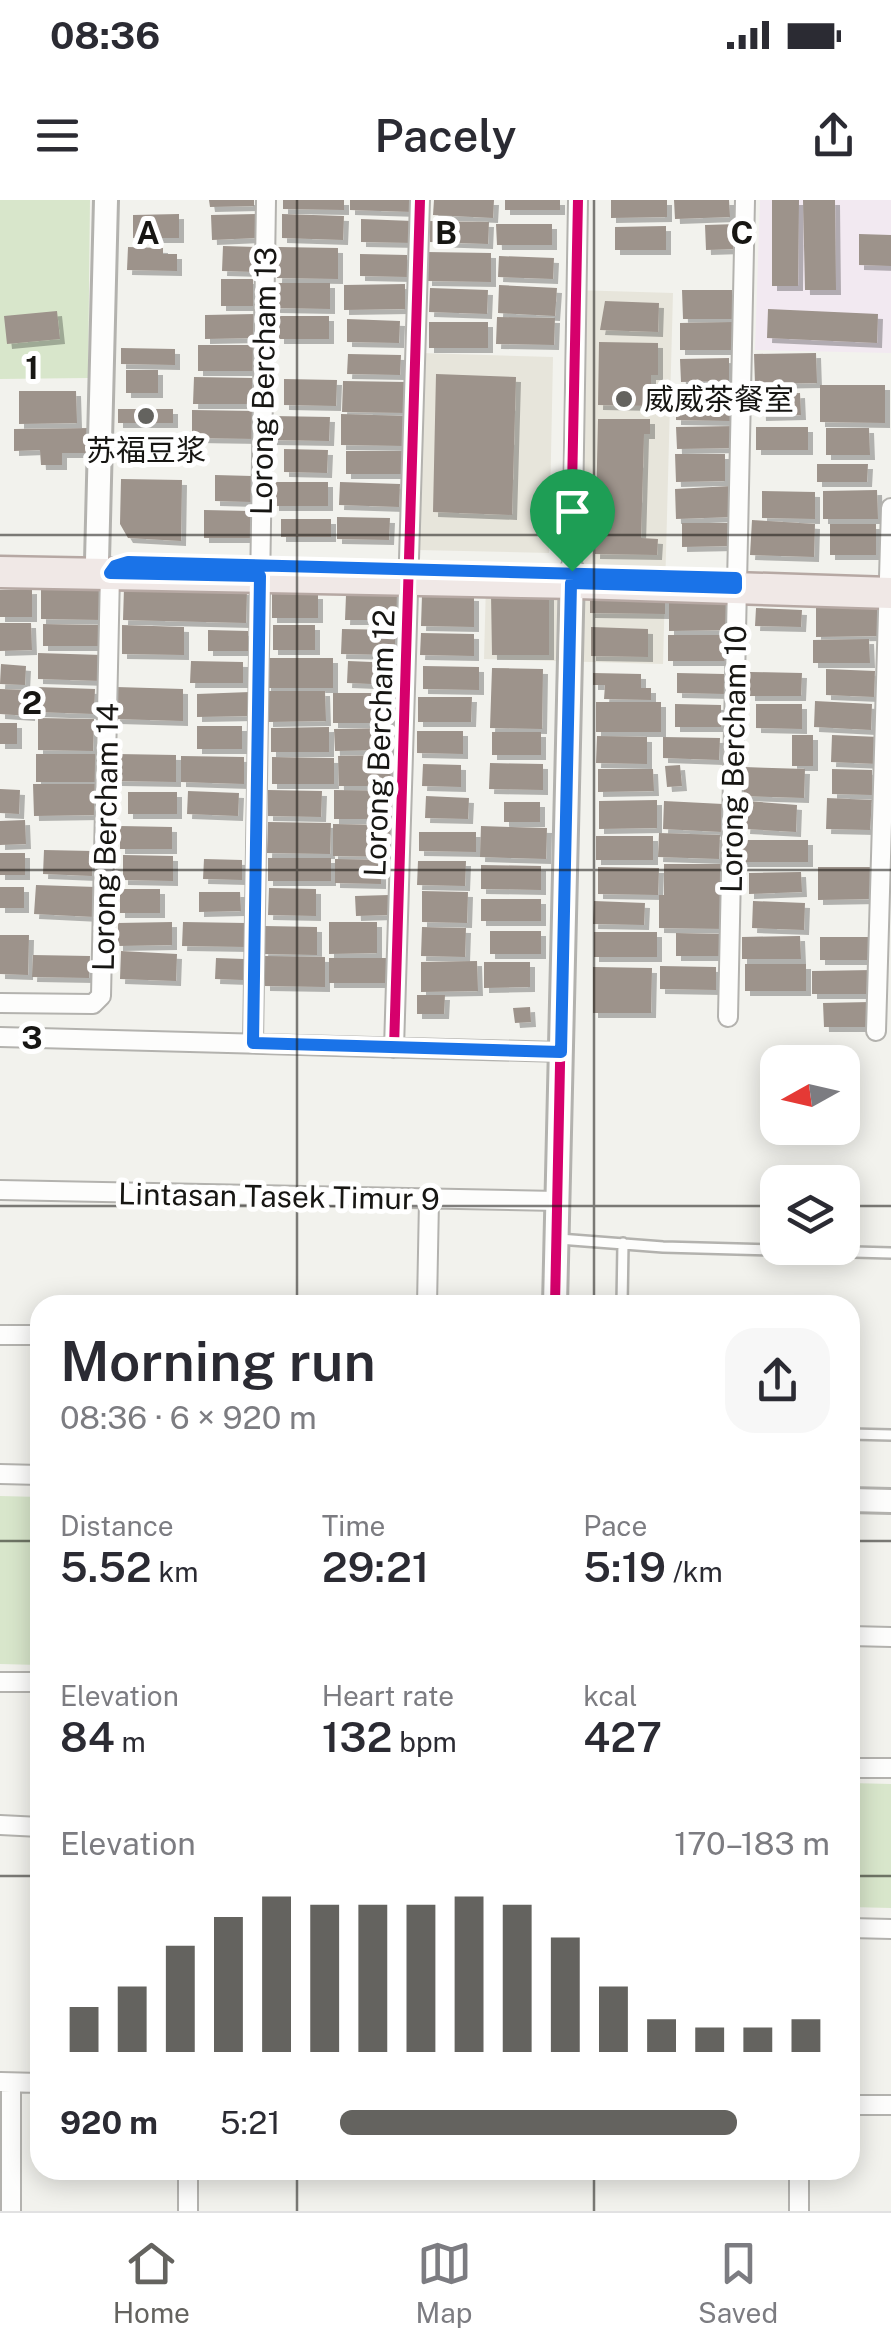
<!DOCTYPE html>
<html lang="en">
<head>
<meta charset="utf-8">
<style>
	:root { --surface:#fff; --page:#f7f7f7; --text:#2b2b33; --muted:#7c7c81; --line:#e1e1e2; --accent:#64635f }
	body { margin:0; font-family:"Public Sans","Noto Sans SC",sans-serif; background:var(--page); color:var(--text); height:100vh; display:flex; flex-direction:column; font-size:38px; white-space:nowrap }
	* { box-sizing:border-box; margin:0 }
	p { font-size:32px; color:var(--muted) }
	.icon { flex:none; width:55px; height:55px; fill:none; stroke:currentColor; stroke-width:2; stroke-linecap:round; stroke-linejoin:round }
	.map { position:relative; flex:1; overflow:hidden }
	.details { position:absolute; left:30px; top:1095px; width:830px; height:885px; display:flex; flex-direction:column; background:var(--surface); border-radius:30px; box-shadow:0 5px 25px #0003 }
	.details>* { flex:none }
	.needle { width:65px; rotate:262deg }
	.tools { position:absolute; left:760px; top:845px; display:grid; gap:20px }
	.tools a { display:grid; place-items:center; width:100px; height:100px; border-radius:20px; background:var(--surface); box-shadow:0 5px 25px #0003; font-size:50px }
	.pin { position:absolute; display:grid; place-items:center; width:85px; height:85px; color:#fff; margin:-102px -42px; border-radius:50% 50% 50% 0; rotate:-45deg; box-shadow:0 0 10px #0007 }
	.pin .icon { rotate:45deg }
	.round { display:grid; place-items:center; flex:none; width:105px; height:105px; border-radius:30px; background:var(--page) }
	.summary { display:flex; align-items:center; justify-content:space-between; height:170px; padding:0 30px }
	h1 { font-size:55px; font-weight:600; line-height:75px }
	.stats { display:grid; grid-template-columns:repeat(3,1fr); gap:15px; height:170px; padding:10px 30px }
	.stats div { display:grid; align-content:center }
	.stats b { font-size:42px; font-weight:600 }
	.stats small { font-size:28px; font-weight:400 }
	.stats p { font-size:28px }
	.chart { height:280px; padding:20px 30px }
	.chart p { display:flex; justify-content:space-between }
	.chart svg { width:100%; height:180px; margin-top:10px; stroke:var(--accent); stroke-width:6 }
	ul { padding:0 30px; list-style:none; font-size:32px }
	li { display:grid; grid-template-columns:160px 120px 1fr; align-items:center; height:75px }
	li i { height:25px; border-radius:12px; background:var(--accent) }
	.status { display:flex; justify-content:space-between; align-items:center; height:70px; padding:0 50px; background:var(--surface); direction:ltr }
	.status svg { height:28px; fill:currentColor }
	header { display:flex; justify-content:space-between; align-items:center; height:130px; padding:0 30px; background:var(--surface); font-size:45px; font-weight:600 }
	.dock { display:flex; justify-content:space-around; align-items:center; height:140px; border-top:2px solid var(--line); background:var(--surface); font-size:28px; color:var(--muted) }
	.dock a { display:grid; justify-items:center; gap:5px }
	.dock .current { color:var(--accent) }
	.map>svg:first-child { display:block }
</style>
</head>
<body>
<div class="status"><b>08:36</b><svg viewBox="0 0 49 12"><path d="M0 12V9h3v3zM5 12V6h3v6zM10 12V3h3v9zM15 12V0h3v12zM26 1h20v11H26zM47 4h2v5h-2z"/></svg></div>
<header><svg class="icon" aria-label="menu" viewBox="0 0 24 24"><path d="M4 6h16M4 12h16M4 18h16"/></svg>Pacely<svg class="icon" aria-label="share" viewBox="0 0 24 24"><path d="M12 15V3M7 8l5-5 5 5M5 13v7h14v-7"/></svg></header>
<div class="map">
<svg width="891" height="2011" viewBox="0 0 891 2011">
	<defs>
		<filter id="shadow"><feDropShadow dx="5" dy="5" stdDeviation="0" flood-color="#0004"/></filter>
	</defs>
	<rect width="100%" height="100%" fill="#f2f2ed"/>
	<!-- built -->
	<path fill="#e7e5db" d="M574 90 673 93 663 464 484 459 486 383H570Z
		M421 153 553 157 549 353 417 350Z"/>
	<!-- industrial -->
	<path fill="#f2e9f1" d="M760 0H891V153L755 150Z"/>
	<!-- green -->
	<path fill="#d8e6cb" d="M0 0H90L88 178 0 179Z
		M0 1296 40 1297V1465L0 1464Z
		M850 1583 891 1584V1708L850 1707Z"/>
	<!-- building -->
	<path fill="#9d938b" filter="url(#shadow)" d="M209 0H254V6L210 7Z
		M283 0H344V10L283 9Z
		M350 0H413V12L350 10Z
		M434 0H494L493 18 433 15Z
		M505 0H560V10H505Z
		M611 0H667V17L611 18Z
		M674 0H729L730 17 675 19Z
		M772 0H799L798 86H772Z
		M803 0H835L836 90H805Z
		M179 14V38H133V15Z
		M258 14V38L212 40 211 15Z
		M282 14 344 16 343 40 282 38Z
		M361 19 413 21V43L361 42Z
		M430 21 489 22 488 44 430 42Z
		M496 24H552V45H497Z
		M737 24V49L706 50 705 25Z
		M666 26V50H615V27Z
		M859 34 891 35V66L859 65Z
		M223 46 256 47V72L222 71Z
		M128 47 163 48V54H177V71L127 70Z
		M278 47 338 48V79L277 78Z
		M427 52 491 53V82L427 81Z
		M360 54 407 55V77L360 76Z
		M499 56 554 58 553 79 498 77Z
		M221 79H253V106H221Z
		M275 83H330V109L275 108Z
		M405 84V109L344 110V85Z
		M499 85 557 88 555 116 498 113Z
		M430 88 488 90 487 114 429 112Z
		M682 90H732V119H683Z
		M605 101 659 103 658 132 600 130Z
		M768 109 878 114 877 143 767 138Z
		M57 111 60 139 7 144 4 116Z
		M255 114V138L205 139V115Z
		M279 116H329V139H279Z
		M497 117 555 118 554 145 496 144Z
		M347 119 400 121 399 143 347 142Z
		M429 122H488V148H429Z
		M734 122V150H680V123Z
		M599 142 658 143V175H651V206L598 205Z
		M198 145H255V171H198Z
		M121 148 175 149V165L121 164Z
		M816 153 817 183 755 184 754 154Z
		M348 154 401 155 400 175 347 174Z
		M729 158V181L681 182 680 159Z
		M126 170H158V193H126Z
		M436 174 516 177 512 315 433 312Z
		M194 177 252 178V204H193Z
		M284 179 337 180 336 206 284 205Z
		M343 181 407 182V213L342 212Z
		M820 185H885V223L820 222Z
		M676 187H730V221L676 220Z
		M19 191H76L77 223 19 224Z
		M800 193 801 215 761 216 760 195Z
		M118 209H173V223H118Z
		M192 210 257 211V239L192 238Z
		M341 214 406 216 405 246 341 245Z
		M272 216 330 217 329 241 272 240Z
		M598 219H650V234H644L641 338 658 339 657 355 595 354Z
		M735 226 736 248 677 249 676 227Z
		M756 227H808V250H756Z
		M90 228 91 253H62V265H41L40 250 14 251V229Z
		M826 228H869L870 255H826Z
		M284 249 328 250 327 273 284 272Z
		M346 251H403L402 274H346Z
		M675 254H725V281L676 282Z
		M817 264H868L867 282H817Z
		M215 275 252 276 251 302 215 301Z
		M121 279 182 280 181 341 128 338 120 324Z
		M274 282H328V306H274Z
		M340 282 400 284 399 307 339 305Z
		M731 286 732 317 676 319 675 289Z
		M877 290 878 319H823V291Z
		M762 291 815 292V319L762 318Z
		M204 310 250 311V338H204Z
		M337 317 390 318 389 340 337 339Z
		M281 319H331V337H281Z
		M752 320 815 324 814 357 750 355Z
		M682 323H730L731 346 682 347Z
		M830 324H876V355H830Z
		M41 385H103V420L41 419Z
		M124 388 247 390 246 423 123 420Z
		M32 389V417H0V390Z
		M272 394H318V418H272Z
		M491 394 549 395V455H492Z
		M346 395H398V420H345Z
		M422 395 474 396V427L421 426Z
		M727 397 728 430 669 431V398Z
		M590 398H665V414L590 413Z
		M816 403H877V436L816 437Z
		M756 408 802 410 801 427 755 426Z
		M0 423H31L32 450 0 451Z
		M43 424 100 425V446H43Z
		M122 425 184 427V455L122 454Z
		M273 425H315V450H273Z
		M591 427 648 429V457L591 456Z
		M342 429 395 430V455L341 454Z
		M208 430 248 431V451H208Z
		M421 433 474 434V456L420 455Z
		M668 435H730V461H668Z
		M869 439 870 463H813V440Z
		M38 453 102 455V481L38 479Z
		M266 458H333V488H266Z
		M191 461 243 462V483H190Z
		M348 461 396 463V485L347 483Z
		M1 464 26 466 25 485 0 484Z
		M423 466 479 467V490L423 489Z
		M492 468 543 469 542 529 490 528Z
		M826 469 875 471 874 497 826 495Z
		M750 472 802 473 801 496H750Z
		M593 473 641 474V488H651V500L604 499 605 485H593Z
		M677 473 724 474V494L677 493Z
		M37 487 95 489 94 514 36 512Z
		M116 487 183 489V521L115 519Z
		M0 489 31 490 30 516 0 514Z
		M268 491H325L326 521 268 522Z
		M250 492 251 516 197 517V494Z
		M333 493H399V523H333Z
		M418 497H472L471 522H418Z
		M815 501 872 504 871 530 814 527Z
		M596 502H661V532H596Z
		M675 504 721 505V527H675Z
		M756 504H802V529L756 528Z
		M38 518 94 519 93 551 38 550Z
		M0 523H17V544H0Z
		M197 526H242V549H197Z
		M329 527V552H271V528Z
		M388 528 389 550 335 551 334 529Z
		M417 531H463V554L417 553Z
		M492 532H541V555H492Z
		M792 535H813V566H792Z
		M832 535 879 537 878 564 831 562Z
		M597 536 647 537V564L596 563Z
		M663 537 720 538 719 560 663 558Z
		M36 554H101V582H36Z
		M117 554 176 555V582L117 581Z
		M390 555 391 586H339L338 556Z
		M181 556 244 557V584L181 582Z
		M272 557 334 558V584H272Z
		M490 563 543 564V590L489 589Z
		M423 564 461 565V587L422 586Z
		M680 565 682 586 667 587 665 566Z
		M744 567 805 569 804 598 743 596Z
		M598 569H653L654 591 598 592Z
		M832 569 872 570V595L832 594Z
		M33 584H96V615L34 616Z
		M0 589 20 590 19 614 0 613Z
		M268 590 322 591 321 617 268 616Z
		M334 590 398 591 397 619H334Z
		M188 591 239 593 238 616 187 614Z
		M128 592H177V614H128Z
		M426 596 469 598 468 619 425 618Z
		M827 598 872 600 870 630 826 629Z
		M657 600V628L599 629V601Z
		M664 601 723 604 722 632 663 629Z
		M747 601 797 605 796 632 745 629Z
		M504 602H540V622H504Z
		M25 620 26 644 0 645V621Z
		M268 622 331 623 330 654 267 653Z
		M333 624 398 625 397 657 333 656Z
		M120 626 172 627V649H120Z
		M481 626 547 628 546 659 480 657Z
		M419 632H476V652L419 651Z
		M659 633 720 635 719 659 658 657Z
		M596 636H653V660H596Z
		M741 640H808V662H741Z
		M44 650 93 651 92 676 43 674Z
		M0 653H25V675H0Z
		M123 655 173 656V681L123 680Z
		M268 658H331V681H268Z
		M204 659 242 660V680L203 679Z
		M335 659 381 660V684L335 683Z
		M418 661H466L465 686 417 685Z
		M664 664H722L725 729 659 728V695H664Z
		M481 665 541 666V690L481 689Z
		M598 667 659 668 658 695 598 694Z
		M818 667H874V699L818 700Z
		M801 672 802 692 749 694V673Z
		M36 685 96 687 95 717 34 714Z
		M0 687H24V708H0Z
		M269 688 316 689V716L268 715Z
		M120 689H160V713H120Z
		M422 691 468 692 467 723 422 722Z
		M199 692H240L241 711 199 712Z
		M389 695V715L356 716 355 696Z
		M481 699H541V721H481Z
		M594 701 645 703 644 725 593 724Z
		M753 701 805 703 804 730 752 728Z
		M172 722V745L118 746V723Z
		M183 722 246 723V747L182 746Z
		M329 722H377V753L329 754Z
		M264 726 317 727V755L263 754Z
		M422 727 466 728 465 757 421 756Z
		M490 731H541V754H490Z
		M594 732H657V757H594Z
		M676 733 721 734V756H676Z
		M0 735H29L28 775 0 774Z
		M800 736 801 759H742V737Z
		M820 737H870V760H820Z
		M121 751 177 754 176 781 120 779Z
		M33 755 90 756 89 778 32 777Z
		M265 756 325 757V787L265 786Z
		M216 758 244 759 243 780 215 779Z
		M329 758H390V783H329Z
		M477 761 478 791 421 792V762Z
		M484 762H530V787L484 788Z
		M745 764H806V791H745Z
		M660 766 716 767V790L660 789Z
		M593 767 652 768 651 813H593Z
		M873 770V794H812V771Z
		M417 795H445L444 814H417Z
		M870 802 871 827H824L823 803Z
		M530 807 531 822 515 823 513 808Z"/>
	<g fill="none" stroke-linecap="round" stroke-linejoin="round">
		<!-- service casing -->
		<g stroke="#b3b2ae" stroke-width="14">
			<path id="service" d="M559 1039 663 1047 891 1053
				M622 1105 623 1043
				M850 1234 891 1235"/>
		</g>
		<!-- minor casing -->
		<g stroke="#b3b2ae" stroke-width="22">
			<path id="minor" d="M572 371 578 0
				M0 803 93 804 101 796 110 373 114 367
				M728 817 745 0
				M876 831 891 308
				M0 837 561 852
				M253 843 266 0
				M394 848 420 0
				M0 990 557 1001
				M427 1105 429 1000
				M0 1135H40
				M0 1274 40 1275
				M850 1436 891 1437
				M0 1482H40
				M850 1568H891
				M0 1625 40 1627
				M850 1728 891 1729
				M1 1882 40 1883
				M850 1905H891
				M11 2011V1883
				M188 2011V1970
				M799 2011V1970"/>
		</g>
		<!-- tertiary casing -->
		<g stroke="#b3b2ae" stroke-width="28">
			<path id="tertiary" d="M83 373 96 366 97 361 106 0
				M555 1105 572 371
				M850 1300 891 1301"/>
		</g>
		<!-- primary casing -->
		<g stroke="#b6a8a3" stroke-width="35">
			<path id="primary" d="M0 372 578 383 891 393"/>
		</g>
		<!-- service -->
		<use href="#service" stroke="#fdfdfc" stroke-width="9"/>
		<!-- minor -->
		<use href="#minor" stroke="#fdfdfc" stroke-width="18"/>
		<!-- tertiary -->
		<use href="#tertiary" stroke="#fdfdfc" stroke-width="22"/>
		<!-- primary -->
		<use href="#primary" stroke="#f0e8e6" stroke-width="30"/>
		<!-- cycleway casing -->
		<g stroke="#fff" stroke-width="16">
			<path id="cycleway" d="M394 848 420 0
				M555 1105 578 0"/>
		</g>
		<!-- cycleway -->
		<use href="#cycleway" stroke="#d6006c" stroke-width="10"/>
	</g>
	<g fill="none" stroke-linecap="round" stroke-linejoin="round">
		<!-- route casing -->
		<g stroke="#fff" stroke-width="20">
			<path id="route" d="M128 362 736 378V388L571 383 561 852 253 843 260 376 110 373 115 366Z"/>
		</g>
		<!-- route -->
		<use href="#route" stroke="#1a73e8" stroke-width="12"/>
	</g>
	<!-- grid -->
	<path fill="none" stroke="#171613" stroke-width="2.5" stroke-opacity="0.55" d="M297 0V1105M594 0V1105M0 335H891M0 670H891M0 1006H778M842 1006H891M0 1341H40M850 1341H891M0 1676H40M850 1676H891M297 1970V2011M594 1970V2011"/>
	<!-- markers -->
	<g fill="#64635f" stroke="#fff" stroke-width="4">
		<circle cx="624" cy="199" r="10"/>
		<circle cx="146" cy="216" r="10"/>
	</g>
	<g text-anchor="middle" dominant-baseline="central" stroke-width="10" stroke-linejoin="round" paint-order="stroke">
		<!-- street labels -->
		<g font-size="30" fill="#171613" stroke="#fff">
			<text transform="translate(263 181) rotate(-89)">Lorong Bercham 13</text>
			<text transform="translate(379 543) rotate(-88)">Lorong Bercham 12</text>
			<text transform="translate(733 559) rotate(-89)">Lorong Bercham 10</text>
			<text transform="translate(105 637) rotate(-89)">Lorong Bercham 14</text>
			<text transform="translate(279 996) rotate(1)">Lintasan Tasek Timur 9</text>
		</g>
		<!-- poi labels -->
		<g font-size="30" fill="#171613" stroke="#fff" text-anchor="start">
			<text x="644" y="199">威威茶餐室</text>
			<text x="146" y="250" text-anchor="middle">苏福豆浆</text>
		</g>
	</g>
	<g font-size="32" text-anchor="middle" font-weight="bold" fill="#171613" stroke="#fff" stroke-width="10" stroke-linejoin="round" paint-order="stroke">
		<text x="148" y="44">A</text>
		<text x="446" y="44">B</text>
		<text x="742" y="44">C</text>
		<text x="32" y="179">1</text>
		<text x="32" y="514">2</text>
		<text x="32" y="849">3</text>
	</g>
</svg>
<div class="tools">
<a><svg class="needle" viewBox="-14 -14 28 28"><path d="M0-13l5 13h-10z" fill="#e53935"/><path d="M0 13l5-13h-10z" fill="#7c7c81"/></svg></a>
<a><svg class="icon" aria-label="layers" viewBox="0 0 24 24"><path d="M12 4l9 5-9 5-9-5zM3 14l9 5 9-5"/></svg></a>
</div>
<div class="pin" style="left:572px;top:371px;background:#1e9e55"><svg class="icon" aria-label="arrive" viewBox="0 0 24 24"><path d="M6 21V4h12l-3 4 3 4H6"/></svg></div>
<section class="details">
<div class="summary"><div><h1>Morning run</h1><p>08:36 · 6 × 920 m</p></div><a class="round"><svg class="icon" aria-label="share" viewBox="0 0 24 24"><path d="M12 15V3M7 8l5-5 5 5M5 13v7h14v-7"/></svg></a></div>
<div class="stats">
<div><p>Distance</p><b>5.52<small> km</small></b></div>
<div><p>Time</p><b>29:21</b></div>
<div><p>Pace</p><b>5:19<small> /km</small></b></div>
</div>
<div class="stats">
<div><p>Elevation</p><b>84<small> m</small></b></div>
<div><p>Heart rate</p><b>132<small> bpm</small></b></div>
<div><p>kcal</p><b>427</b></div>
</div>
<div class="chart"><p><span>Elevation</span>170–183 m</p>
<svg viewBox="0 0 160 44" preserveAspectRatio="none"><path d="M5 44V33M15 44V28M25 44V18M35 44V11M45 44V6M55 44V8M65 44V8M75 44V8M85 44V6M95 44V8M105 44V16M115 44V28M125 44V36M135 44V38M145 44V38M155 44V36"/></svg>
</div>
<ul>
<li><b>920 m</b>5:21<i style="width:81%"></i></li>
</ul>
</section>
</div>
<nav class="dock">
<a class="current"><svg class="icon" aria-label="home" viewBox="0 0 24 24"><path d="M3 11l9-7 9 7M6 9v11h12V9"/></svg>Home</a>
<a><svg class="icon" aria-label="map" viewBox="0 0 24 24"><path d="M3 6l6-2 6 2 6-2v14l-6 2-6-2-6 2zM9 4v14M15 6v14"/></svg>Map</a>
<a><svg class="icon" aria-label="saved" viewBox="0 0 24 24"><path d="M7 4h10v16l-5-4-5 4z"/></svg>Saved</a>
</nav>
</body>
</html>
